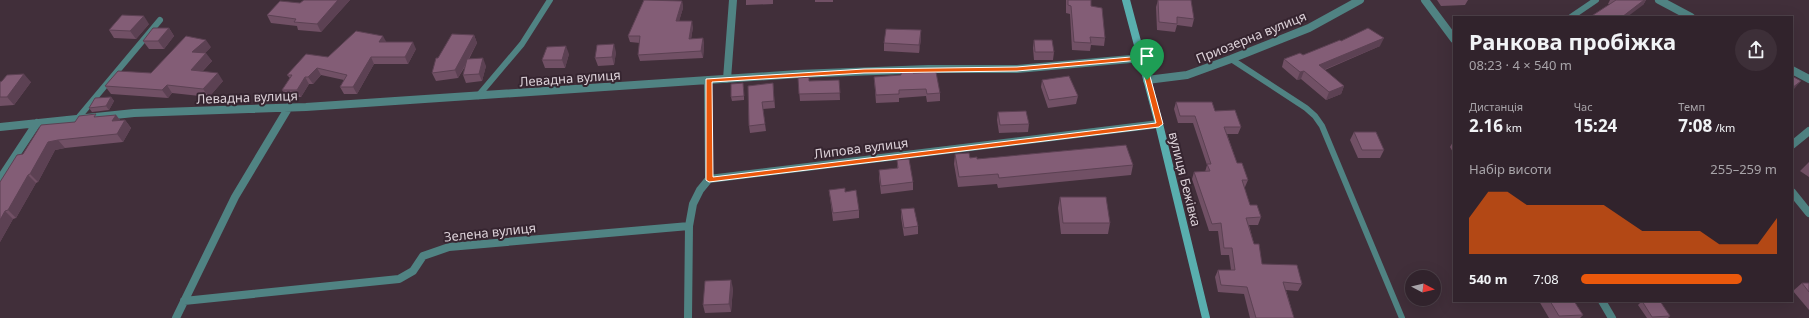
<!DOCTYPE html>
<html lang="uk">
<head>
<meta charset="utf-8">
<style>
	:root { --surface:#31232c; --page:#3d2f38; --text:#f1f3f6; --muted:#a8a4a9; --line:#4c4048; --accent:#ea580c }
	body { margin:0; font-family:"Noto Sans",sans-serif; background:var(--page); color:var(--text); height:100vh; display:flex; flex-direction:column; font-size:15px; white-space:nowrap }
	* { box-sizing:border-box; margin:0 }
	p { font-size:13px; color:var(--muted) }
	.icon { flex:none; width:22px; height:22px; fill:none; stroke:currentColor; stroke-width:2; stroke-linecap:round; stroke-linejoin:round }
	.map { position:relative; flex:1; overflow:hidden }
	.drawer { position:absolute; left:1453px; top:16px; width:340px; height:286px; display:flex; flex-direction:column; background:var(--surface); border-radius:0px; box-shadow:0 4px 16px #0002,0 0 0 1px var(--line) }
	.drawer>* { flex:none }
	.needle { width:26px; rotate:97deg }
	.buttons { position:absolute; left:1405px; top:270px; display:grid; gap:8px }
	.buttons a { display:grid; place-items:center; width:36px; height:36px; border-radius:50%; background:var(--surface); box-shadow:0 4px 16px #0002,0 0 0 1px var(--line); font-size:20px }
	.pin { position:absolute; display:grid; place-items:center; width:34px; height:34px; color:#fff; margin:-41px -17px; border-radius:50% 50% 50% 0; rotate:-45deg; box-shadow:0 0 4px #0007 }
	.pin .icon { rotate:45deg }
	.round { display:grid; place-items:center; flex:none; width:42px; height:42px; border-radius:21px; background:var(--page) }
	.overview { display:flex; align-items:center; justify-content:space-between; height:68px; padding:0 16px }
	h1 { font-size:22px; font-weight:700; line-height:30px }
	.stats { display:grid; grid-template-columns:repeat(3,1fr); gap:6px; height:68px; padding:4px 16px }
	.stats div { display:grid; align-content:center }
	.stats b { font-size:17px; font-weight:700 }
	.stats small { font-size:11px; font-weight:400 }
	.stats p { font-size:11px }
	.chart { height:112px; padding:8px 16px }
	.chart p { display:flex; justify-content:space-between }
	.chart svg { width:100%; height:72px; margin-top:4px; fill:var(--accent); opacity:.7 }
	ul { padding:0 16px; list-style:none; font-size:13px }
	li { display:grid; grid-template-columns:64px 48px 1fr; align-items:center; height:30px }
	li i { height:10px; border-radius:5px; background:var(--accent) }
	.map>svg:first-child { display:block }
</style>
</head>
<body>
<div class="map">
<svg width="1809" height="318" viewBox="0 0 1809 318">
	<rect width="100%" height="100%" fill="#412f3a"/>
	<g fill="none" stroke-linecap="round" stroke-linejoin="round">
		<!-- service -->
		<path stroke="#508383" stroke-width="6" d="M1571 17 1596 0
			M1231 59 1306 108 1315 116 1322 126 1402 318
			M478 96 522 44 550 0
			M78 118 160 20"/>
		<!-- minor -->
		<path stroke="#508383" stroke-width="8" d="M1425 0 1454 39
			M1659 0 1691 17
			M1792 70 1809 79
			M727 79 733 0
			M708 80 709 179
			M1147 80 1187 75 1231 59 1309 28 1360 0
			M0 127 134 113 306 107 798 74 928 69H1017L1142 58
			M1792 145 1809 131
			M0 179 37 123
			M1792 192 1809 213
			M184 301 399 279 413 271 423 256 449 247 689 226
			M1602 301 1612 318
			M176 318 235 197 289 107
			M688 318 689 226 693 204 700 190 709 179 1159 124"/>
		<!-- secondary -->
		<path stroke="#59aeae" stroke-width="8" d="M1126 0 1159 124 1206 318"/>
	</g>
	<!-- wall -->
	<path fill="#715065" d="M304 0H350L321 32 298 30 297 26 271 23 267 15 300 3Z
		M644 0H665L664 1H682L683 8 679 21 693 27 691 39 703 38 704 45 703 58 640 61 638 55 640 43 630 42 628 36Z
		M746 0H773V4L746 5Z
		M815 0H833V2H815Z
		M1066 0H1091V6L1105 38 1104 46 1091 45 1090 51 1072 50 1070 14 1066 13Z
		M1158 0 1194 19 1192 27 1177 25 1175 32 1157 30 1156 7Z
		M1437 0H1468L1465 5 1441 6Z
		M1610 0H1646L1643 5 1609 4H1608Z
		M149 24 136 39 114 38 109 30Z
		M169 28 174 36 164 49H149L143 41Z
		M474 35 477 43 469 59 486 66 482 81 466 83 463 75 466 65 458 78 436 81 432 73 438 58Z
		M921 38 919 53 884 51V43Z
		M1034 40 1054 52 1053 60H1034L1033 48Z
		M1341 41 1380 46 1325 70 1344 86 1341 94 1326 100 1301 79 1297 80 1282 67 1284 59 1303 55Z
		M386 42 416 49 408 64H374L357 94H344L340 87 344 80 321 75 313 84H309L301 97H287L282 90 290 78 287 75 328 57Z
		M211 47 205 53 212 61 202 72 223 81 209 97 172 93 168 98 111 94 105 86 151 73Z
		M616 52 614 65 598 66 595 58Z
		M569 54 565 68H545L542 60Z
		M901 71 913 73 940 93V101L927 102 926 96 899 98V102L876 103 874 77 901 75Z
		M798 78 809 81 839 80 840 100 800 101Z
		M1042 80 1078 96 1076 104 1048 108 1041 87Z
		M0 82H31L14 105 0 106Z
		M773 83 775 108 763 109 766 131 750 133 749 126 748 86Z
		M744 87V100L732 101 731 97Z
		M111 97 114 101 109 110 92 112 89 108Z
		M1176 102 1215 111 1241 127 1238 134H1227L1237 163 1248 180 1245 187H1244L1250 205 1261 217 1258 225H1249L1254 244 1262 264 1302 284 1298 291 1286 290 1294 318H1250L1244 294 1218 292 1215 277 1218 270H1231L1229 255H1221L1218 231H1209L1192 179 1194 172H1205L1207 165 1193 123H1178L1174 109Z
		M998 112 1029 124 1028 132 999 133 997 120Z
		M116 115 120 120H125L131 128 123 142 65 148 55 150 38 182 36 183 16 218 13 219 0 242V182L23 154 98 117Z
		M1354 132 1384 150 1380 158H1358L1350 140Z
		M1454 140V154L1450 147Z
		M955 154 977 159 1133 165 1131 175 998 188 997 184 958 187 954 164Z
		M897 160 913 182V190L881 194 879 178V170L897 168Z
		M1809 162V177L1800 171Z
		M829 190 845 192 859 210V218L833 221Z
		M1060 197 1110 223 1108 234H1061L1058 208Z
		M901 209 918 226V234L904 236 901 217Z
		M1802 283H1809V310L1793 291Z
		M733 288 731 312 705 313 703 305Z
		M1539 301H1574L1583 315 1580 318H1549Z
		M1642 301 1670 316 1668 318H1647L1638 305Z"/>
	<!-- shaded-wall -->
	<path fill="#5c4153" d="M338 0H350L321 32 317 24Z
		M1644 0H1646L1643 5 1627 17H1622Z
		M682 1 683 8 677 28 676 21Z
		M144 16 149 24 136 39 130 31Z
		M692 21 693 27 690 45 689 39Z
		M169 28 174 36 164 49 158 41Z
		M921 30V38L919 53V45Z
		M474 35 477 43 458 78 455 70Z
		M383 36 387 43 379 42Z
		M703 38 704 45 703 58 701 51Z
		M1384 38 1380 46 1316 73 1319 65Z
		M206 40 211 47 197 60 192 52Z
		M413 42 416 49 408 64 405 57Z
		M614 44 616 52 614 65 612 57Z
		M566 46 569 54 565 68 562 60Z
		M206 53 212 61 196 78 191 70Z
		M371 57 374 64 357 94 353 87Z
		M483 58 486 66 482 81 479 74Z
		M317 68 321 75 313 84 308 77Z
		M1304 71 1301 79 1297 80 1300 72Z
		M218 73 223 81 209 97 203 89Z
		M24 74 31 82 14 105 7 97Z
		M305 77 309 84 301 97 297 90Z
		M1801 81 1794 89 1792 90V88Z
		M167 85 172 93 168 98 162 90Z
		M1344 86 1341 94 1326 100 1329 92Z
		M111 97 114 101 109 110 106 106Z
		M116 115 122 123 112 121Z
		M125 120 131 128 123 142 117 134Z
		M58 140 65 148 55 150 38 182 30 174 48 142Z
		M28 175 36 183 16 218 8 210Z
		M5 211 13 219 0 242V220Z
		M731 280 733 288 731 312 729 304Z"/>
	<!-- building -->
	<path fill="#835d76" stroke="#5c4153" d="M304 0H338L317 24 294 22 296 19 267 15 280 1 300 3Z
		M644 0 682 1 676 21H692L689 39 703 38 701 51 638 55 640 36H628Z
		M1068 0H1091V6L1102 8 1105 38 1090 37 1091 43 1074 42 1071 6 1068 5Z
		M1158 0H1191L1194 19 1177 17V24L1159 22Z
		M1616 0H1644L1622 17H1590Z
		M122 15 144 16 130 31 109 30Z
		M153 28H169L158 41H143Z
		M1368 28 1384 38 1319 65 1344 86 1329 92 1304 71 1300 72 1284 59 1300 53 1303 55 1340 40 1341 41Z
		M886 29 921 30 919 45 884 43Z
		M356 31 383 36 379 42H413L405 57H371L353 87H340L347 75 317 68 308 77H305L297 90H282L292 75H287L306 54 328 57Z
		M452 34 474 35 455 70 432 73 436 58H438Z
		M186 36 206 40 192 52 206 53 191 70 218 73 203 89 167 85 162 90 105 86 118 71 151 73Z
		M1034 40H1052L1054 52H1035Z
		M614 44 612 57 595 58 597 45Z
		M566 46 562 60H542L547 47Z
		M483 58 479 74 463 75 467 59Z
		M912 70 913 73 936 72 940 93 927 94 926 89 899 90V94L876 95 874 77 901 75V71Z
		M24 74 7 97H0V82L2 81 7 75Z
		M1069 76 1078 96 1049 100 1042 80Z
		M1792 76 1801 81 1792 88Z
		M809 77V81L839 80 840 93 799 94 798 78Z
		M743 83 744 96 731 97V84Z
		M773 83 774 101 762 102 765 124 749 126 748 86Z
		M111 97 106 106 89 108 95 98Z
		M1176 102H1212L1215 111 1235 110 1241 127H1224L1237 163H1242L1248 180H1242L1250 205H1257L1261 217 1246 218 1254 244H1259L1262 264 1297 265 1302 284 1283 282 1294 318H1256L1247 287 1221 285 1218 270H1235L1232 248H1224L1221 223 1212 224 1194 172 1210 171 1207 164H1211L1195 116H1180Z
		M1026 111 1029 124 1000 125 998 112Z
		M96 114 94 117 116 115 112 121 125 120 117 134 58 140 48 142 30 174 28 175 8 210 5 211 0 220V182L17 155 23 154 41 125 75 122 79 116Z
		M1354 132H1376L1384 150H1362Z
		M1126 145 1133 165 999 178 998 174 959 177 955 154 969 153 970 158 977 157V159Z
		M909 159 913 182 881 186 879 170 898 168 897 160Z
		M845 188V192L856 190 859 210 833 213 829 190Z
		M1060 197H1106L1110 223H1063Z
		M914 208 918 226 904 228 901 209Z
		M731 280 729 304 703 305 705 281Z
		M1802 283H1809V292Z
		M1550 301H1574L1583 315 1559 316Z
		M1642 301H1660L1670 316 1652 317Z"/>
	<!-- route -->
	<path fill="#ea580c" stroke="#fff" fill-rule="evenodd" d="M1142 56 1145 58 1163 124 1159 127 709 182 706 180V79L864 69 1017 67ZM1140 60 1156 123 713 177 712 82 864 73 1017 71Z"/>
	<g text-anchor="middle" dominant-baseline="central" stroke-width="4" stroke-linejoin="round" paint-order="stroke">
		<!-- street labels -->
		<g font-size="13" fill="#dcd1d8" stroke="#362530">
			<text transform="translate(1251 37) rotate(-22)">Приозерна вулиця</text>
			<text transform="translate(570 78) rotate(-4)">Левадна вулиця</text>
			<text transform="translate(247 97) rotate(-2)">Левадна вулиця</text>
			<text transform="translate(861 148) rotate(-7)">Липова вулиця</text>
			<text transform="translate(1185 179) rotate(76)">вулиця Бежівка</text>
			<text transform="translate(490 232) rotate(-6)">Зелена вулиця</text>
		</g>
	</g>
</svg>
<div class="buttons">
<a><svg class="needle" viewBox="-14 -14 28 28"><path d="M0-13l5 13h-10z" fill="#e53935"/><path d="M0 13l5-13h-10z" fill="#a8a4a9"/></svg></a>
</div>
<div class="pin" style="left:1147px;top:80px;background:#1e9e55"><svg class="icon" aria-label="arrive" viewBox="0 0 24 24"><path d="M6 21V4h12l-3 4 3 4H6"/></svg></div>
<section class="drawer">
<div class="overview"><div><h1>Ранкова пробіжка</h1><p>08:23 · 4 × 540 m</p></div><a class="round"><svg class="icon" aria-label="share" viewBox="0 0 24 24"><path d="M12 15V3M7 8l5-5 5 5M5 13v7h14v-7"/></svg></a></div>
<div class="stats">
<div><p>Дистанція</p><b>2.16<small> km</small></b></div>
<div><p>Час</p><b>15:24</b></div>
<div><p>Темп</p><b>7:08<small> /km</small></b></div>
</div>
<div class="chart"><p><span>Набір висоти</span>255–259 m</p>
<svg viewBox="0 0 160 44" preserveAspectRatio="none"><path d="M0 44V22L10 6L20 6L30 14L40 14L50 14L60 14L70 14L80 22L90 30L100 30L110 30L120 30L130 38L140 38L150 38L160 22V44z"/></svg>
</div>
<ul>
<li><b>540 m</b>7:08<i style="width:82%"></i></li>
</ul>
</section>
</div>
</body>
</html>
